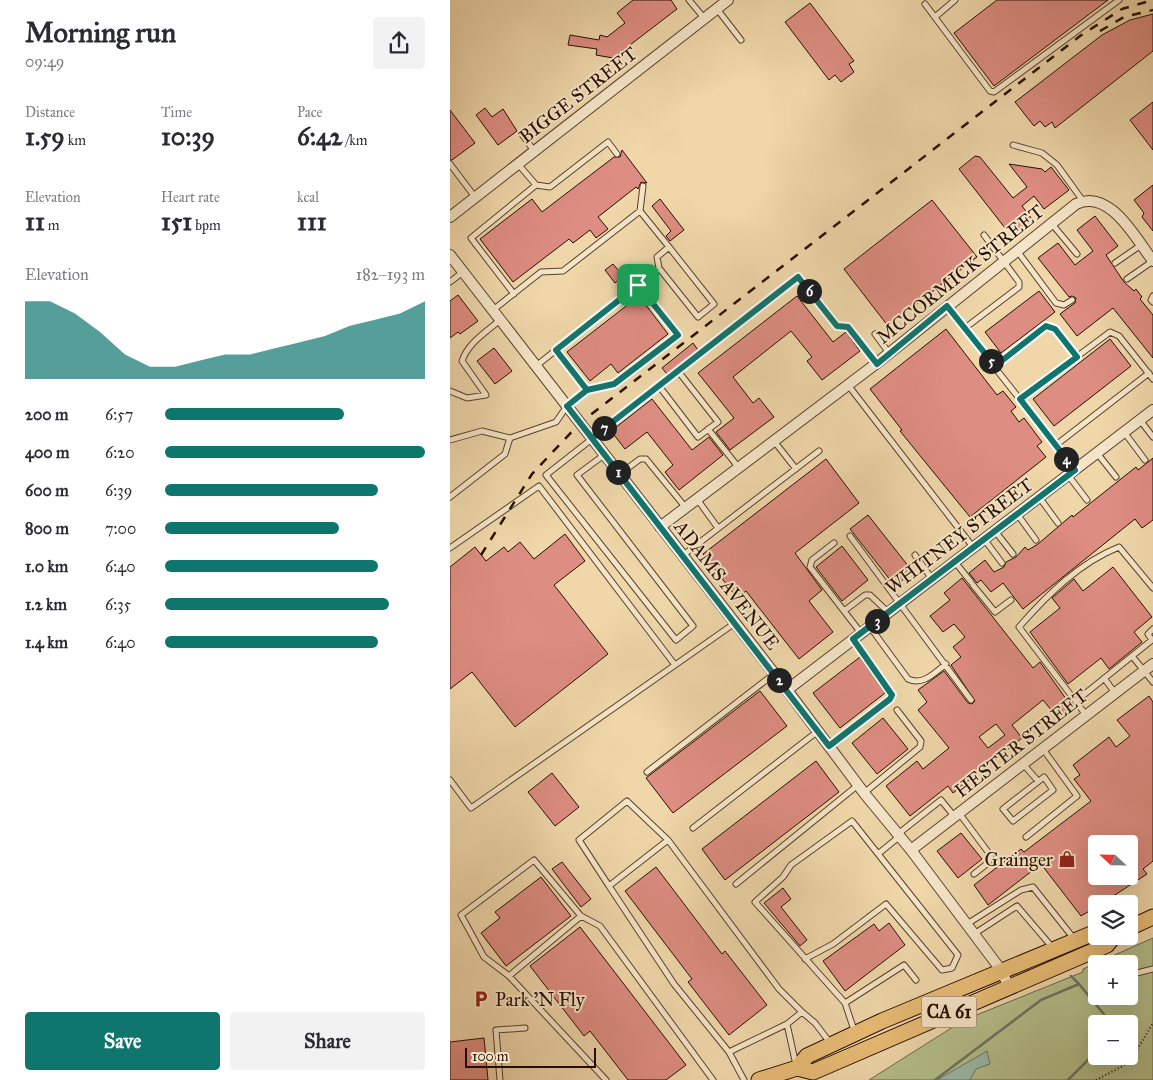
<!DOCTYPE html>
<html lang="en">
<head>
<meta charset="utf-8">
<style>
	:root { --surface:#fff; --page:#f2f2f3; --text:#2b2b33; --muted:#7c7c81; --accent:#0f766e }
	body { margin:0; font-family:"IM FELL Great Primer",serif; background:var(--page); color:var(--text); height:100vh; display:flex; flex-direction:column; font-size:19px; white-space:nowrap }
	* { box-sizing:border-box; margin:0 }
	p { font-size:16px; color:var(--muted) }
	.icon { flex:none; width:28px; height:28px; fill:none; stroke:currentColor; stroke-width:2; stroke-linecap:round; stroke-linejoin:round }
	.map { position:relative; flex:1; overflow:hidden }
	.panel { display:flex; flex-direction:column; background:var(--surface); width:450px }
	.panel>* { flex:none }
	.needle { width:32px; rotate:292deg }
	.tools { position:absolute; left:638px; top:835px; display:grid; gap:10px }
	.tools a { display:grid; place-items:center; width:50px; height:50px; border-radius:5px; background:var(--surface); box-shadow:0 5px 20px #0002; font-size:25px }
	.scale { position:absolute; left:15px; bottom:12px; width:131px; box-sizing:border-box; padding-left:5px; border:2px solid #270e00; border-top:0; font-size:14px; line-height:18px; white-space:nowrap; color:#270e00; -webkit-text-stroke:4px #f5e5c8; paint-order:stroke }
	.pin { position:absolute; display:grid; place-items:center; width:42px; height:42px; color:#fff; margin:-21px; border-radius:10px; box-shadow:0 2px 8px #0006 }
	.km { position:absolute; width:25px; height:25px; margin:-12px; border-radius:50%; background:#222; color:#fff; font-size:14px; line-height:25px; text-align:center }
	.round { display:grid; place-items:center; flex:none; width:52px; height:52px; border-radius:5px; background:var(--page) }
	.headline { display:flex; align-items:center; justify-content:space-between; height:85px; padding:0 25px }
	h1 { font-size:28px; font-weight:800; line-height:38px }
	.metrics { display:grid; grid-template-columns:repeat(3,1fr); gap:8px; height:85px; padding:5px 25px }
	.metrics div { display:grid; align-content:center }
	.metrics b { font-size:25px; font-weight:800 }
	.metrics small { font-size:14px; font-weight:400 }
	.metrics p { font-size:14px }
	.chart { height:140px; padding:10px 25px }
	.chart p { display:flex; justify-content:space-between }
	.chart svg { width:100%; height:90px; margin-top:5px; fill:var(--accent); opacity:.7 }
	.button { display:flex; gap:10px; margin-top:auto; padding:10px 25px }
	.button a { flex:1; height:58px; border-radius:5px; background:var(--accent); color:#fff; font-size:20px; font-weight:800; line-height:58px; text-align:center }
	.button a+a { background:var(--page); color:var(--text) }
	ul { padding:0 25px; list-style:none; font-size:16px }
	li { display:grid; grid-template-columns:80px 60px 1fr; align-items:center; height:38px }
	li i { height:12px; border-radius:6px; background:var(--accent) }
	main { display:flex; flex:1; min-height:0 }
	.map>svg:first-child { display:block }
</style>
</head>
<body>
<main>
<section class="panel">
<div class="headline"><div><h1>Morning run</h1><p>09:49</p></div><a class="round"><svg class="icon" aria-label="share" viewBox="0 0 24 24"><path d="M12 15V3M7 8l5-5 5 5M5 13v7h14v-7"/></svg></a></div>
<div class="metrics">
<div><p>Distance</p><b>1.59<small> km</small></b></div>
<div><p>Time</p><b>10:39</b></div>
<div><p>Pace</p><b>6:42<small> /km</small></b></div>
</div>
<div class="metrics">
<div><p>Elevation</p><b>11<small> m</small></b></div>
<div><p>Heart rate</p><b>151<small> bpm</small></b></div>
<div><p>kcal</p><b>111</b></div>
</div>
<div class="chart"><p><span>Elevation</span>182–193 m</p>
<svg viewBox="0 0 160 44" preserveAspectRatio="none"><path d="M0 44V6L10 6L20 12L30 21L40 32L50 38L60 38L70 35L80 32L90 32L100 29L110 26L120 23L130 18L140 15L150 12L160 6V44z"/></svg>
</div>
<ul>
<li><b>200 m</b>6:57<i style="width:69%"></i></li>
<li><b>400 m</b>6:20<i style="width:100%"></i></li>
<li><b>600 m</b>6:39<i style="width:82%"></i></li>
<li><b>800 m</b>7:00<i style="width:67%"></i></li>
<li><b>1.0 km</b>6:40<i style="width:82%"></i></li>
<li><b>1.2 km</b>6:35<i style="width:86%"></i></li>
<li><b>1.4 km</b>6:40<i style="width:82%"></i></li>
</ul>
<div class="button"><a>Save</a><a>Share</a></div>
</section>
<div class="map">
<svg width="703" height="1080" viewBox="0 0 703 1080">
	<rect width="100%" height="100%" fill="#efd7aa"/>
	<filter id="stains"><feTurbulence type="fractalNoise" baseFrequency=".004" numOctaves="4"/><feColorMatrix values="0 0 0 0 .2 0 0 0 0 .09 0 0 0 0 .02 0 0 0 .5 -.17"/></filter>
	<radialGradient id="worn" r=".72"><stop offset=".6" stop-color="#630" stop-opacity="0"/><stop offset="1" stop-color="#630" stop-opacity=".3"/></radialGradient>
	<!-- green -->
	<path fill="#b5bf8b" stroke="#6e6646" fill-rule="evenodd" d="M703 938V1080H419L514 1020 633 972V969ZM646 964H679V996H646ZM646 1024H679V1056H646Z"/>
	<!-- water -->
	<path fill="#9abaa8" stroke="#6c7565" d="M537 1051 540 1064 526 1069 520 1080H487Z"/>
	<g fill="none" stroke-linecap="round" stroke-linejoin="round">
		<!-- stream -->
		<path stroke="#6c7565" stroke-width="2.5" d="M621 976 629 984
			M485 1080 591 1000 629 984 662 1024
			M618 1080 646 1052"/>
	</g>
	<!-- building -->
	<path fill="#de8d82" stroke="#270e00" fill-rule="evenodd" d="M183 0H221L227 9 163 58 146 55 147 49 118 45 120 35 149 40 150 35 157 37 175 23 167 13Z
		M547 0H658L544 86 504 33Z
		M360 3 404 61 399 64 404 72 391 82 385 75 379 80 335 22Z
		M703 14V51L605 128 602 122 595 127 590 121 584 126 565 102 652 35 680 20Z
		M703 102V150L680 120Z
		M35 108 42 117 53 109 67 131 48 145 26 115Z
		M0 110 25 143 2 160H0Z
		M172 150 197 183 191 182 188 189 186 187 148 217 158 229 146 238 140 230 123 243 119 239 63 282 30 239 82 199 92 212 164 157H170Z
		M525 156 530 157 563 198 577 187 559 164 592 169 595 172 601 167 619 190 594 209 584 196 572 206 582 219 563 234 557 226 555 228 509 169Z
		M703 185V231L692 217 694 213 684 200Z
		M210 199 234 230 220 241 216 236 221 231 202 206Z
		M482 200 527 257 438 326 394 269Z
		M645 216 668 246 656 255 674 282 684 291 686 289 692 297 690 299 703 315V358L663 308 627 336 610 314 625 303 626 298 622 296 619 297 588 258 608 243 625 265 643 251 627 230Z
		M163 264 173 276 165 283 155 270Z
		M589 291 605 312 551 353 535 332Z
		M8 295 28 321 10 334 8 332 0 338V301Z
		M189 296 218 334 168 373 161 364 140 381 117 352Z
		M347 296 383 342 396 332 410 351 372 380 357 361 362 357 341 331 283 377 303 403 309 398 324 417 280 450 266 432 284 418 248 373Z
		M496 329 547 395 553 391 566 407 561 411 569 422 574 418 592 442 587 446 596 457 520 517 450 431 452 430 420 389Z
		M660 339 681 366 604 426 583 399Z
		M243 343 248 350 217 374 212 368Z
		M44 348 62 371 45 384 27 361Z
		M202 399 242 450 259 437 273 455 229 490 215 472 223 465 197 432 175 449 161 431Z
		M703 458V520L692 528 685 519 573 609 553 583 541 592 531 580 527 583 519 573 535 560 544 572 554 567 556 562 566 557 575 547 578 550 588 544 622 515 623 517 686 467 688 470Z
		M376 459 409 503 345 553 372 590 359 601 383 632 349 659 296 591 287 598 253 554Z
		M418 515 463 572 445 586 400 529Z
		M115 534 135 561 104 585 158 654 65 727 22 672 0 689V567L25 547 36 561 54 547 58 552 70 542 84 559Z
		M392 546 418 580 392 601 366 567Z
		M663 567 702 617 684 632 692 642 659 669 651 658 618 684 580 632 610 608 602 598 624 579 633 591Z
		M512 578 583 668 590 662 621 706 607 717 593 700 562 725 572 738 503 793 498 786 460 816 436 786 467 761 473 769 499 748 468 710 477 702 468 690 494 671 518 703 522 704 525 701 501 665 511 657 503 647 515 637 504 624 493 632 480 616 500 600 494 593ZM546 724 555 735 538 748 529 737Z
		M410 657 435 693 390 728 363 693Z
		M310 691 337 726 223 813 196 778Z
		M699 696 703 702V861L693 869 697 874 651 904H646V907L631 916 591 864 538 905 524 885 571 849 574 852 641 801 624 779 630 775 623 765 659 737 666 747 680 736 667 720ZM646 844H679V876H646Z
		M433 718 458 749 427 774 402 743Z
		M366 761 389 792 275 880 252 849Z
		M102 773 129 807 105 826 78 792Z
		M511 833 532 859 508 878 487 851Z
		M112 862 141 899 131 907 102 869Z
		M206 867 272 954 275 951 317 1005 279 1035 238 982 242 979 175 891Z
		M91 877 121 916 56 966 31 933 50 918 45 912Z
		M333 888 341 899 331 907 357 940 350 946 314 903Z
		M439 923 455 945 395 991 373 961 424 924 429 931Z
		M130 927 236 1065 216 1080H178L140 1031 134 1036 80 966Z
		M34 1038 38 1080H0V1042Z"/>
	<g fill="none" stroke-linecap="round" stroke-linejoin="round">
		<!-- service casing -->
		<g stroke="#59402a" stroke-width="7">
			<path id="service" d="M239 0 254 18
				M475 4 540 91 544 92 669 0
				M267 9 291 40
				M485 17 505 0
				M72 134 84 151
				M563 145 592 153 607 165 633 201
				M0 164 25 197
				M68 164 86 185
				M190 211 193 186
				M602 224 627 254
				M568 252 606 303 614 305 622 300
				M665 263 691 245
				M677 279 703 261
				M0 282 13 272
				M64 294 21 238 86 185 100 187 158 142 167 154
				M703 296 701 300 703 302
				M497 307 625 469
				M43 310 91 272 113 271 190 211 219 247
				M515 328 569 287V282L534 235
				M425 334 439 353
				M86 366 209 268 207 257 219 247 264 304 248 317 209 268
				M545 367 596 326 605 329 627 357
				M398 385 523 547
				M209 386 248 437 268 422 228 371
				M137 390 164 384 228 335 188 285
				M0 391 17 398 36 395 12 361C18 343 36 332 50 320
				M570 399 660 332 669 336 703 379
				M690 420 703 437
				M258 429 289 468
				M674 432 695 460
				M0 440 32 431 60 438 106 422 117 406 137 390 106 350
				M324 441 346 469
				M606 445 699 373
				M647 453 666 477
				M154 455 127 475 243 626 226 640 96 475 348 277 387 326 398 327 426 363
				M170 474 190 459H196L236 508
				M618 475 637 500
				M0 497 55 454 60 438
				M589 497 608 523
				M247 499 268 528
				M567 514 586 540
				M545 531 563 554
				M400 536 521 700
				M534 539 552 563
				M384 543 362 560 360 567 411 633
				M0 548 89 486 225 665
				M465 555 482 579
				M232 556 369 451
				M505 562 521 582
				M523 585 545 612 561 600
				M394 611 415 595H420L438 612
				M420 627 458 679C473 686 484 673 496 664
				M682 656 703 682
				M654 678 665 693
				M626 701 702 640 698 634 703 629
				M636 715 569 627C597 595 629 563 669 547L703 588
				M379 746 440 699 442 695 403 640
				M573 764 588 781
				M197 772 324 674
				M594 777 603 790 563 821 553 809Z
				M0 780 21 808 285 623
				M414 793 470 747 471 741 447 710
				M509 813 541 856 538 863 524 874
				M243 828 368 731
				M448 834 491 800 504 816
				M576 837 627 796 593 749
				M428 854 450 836
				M286 884 408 785
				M159 886 129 840 177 801 218 840
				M517 924 571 890 583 887 625 940
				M524 934 567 906 602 947
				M640 954 647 964
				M355 959 383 944 436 904 492 970 502 968 508 955 402 821 341 865 333 877 305 902 395 1003 405 1033
				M679 975 703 969
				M59 976 131 916
				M395 1003 454 965 466 980
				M352 1012 365 1023 381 1044
				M279 1052 337 1024
				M50 1080 46 1030 75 1028
				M156 1080 59 976 34 957 11 915 84 860 131 916 150 926 263 1080
				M294 1080 279 1052 224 984 159 886 218 840 329 989 352 1012 337 1024 346 1065"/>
		</g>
		<!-- minor casing -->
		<g stroke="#59402a" stroke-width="12">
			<path id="minor" d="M0 217 278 0
				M0 255 337 690 414 793 461 850 551 970 559 987
				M210 527 427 363 626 204C660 188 686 239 703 261
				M337 690 703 410
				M461 850 703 664"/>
		</g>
		<!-- primary casing -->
		<g stroke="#270e00" stroke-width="17">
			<path id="primary" d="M679 928 703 917
				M347 1068 357 1056 432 1021 646 932
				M309 1080 347 1068 363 1072 657 945 664 936"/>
		</g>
		<!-- path -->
		<path stroke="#270e00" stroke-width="2" stroke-dasharray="1 2.5" stroke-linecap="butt" d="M646 1080 673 1066 684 1055 703 1023"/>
		<!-- service -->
		<use href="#service" stroke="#f5e5c8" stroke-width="5"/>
		<!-- minor -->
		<use href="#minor" stroke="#f5e5c8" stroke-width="10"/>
		<!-- primary -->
		<use href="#primary" stroke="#e8bc75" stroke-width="15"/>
		<!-- rail -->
		<path stroke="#270e00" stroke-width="2.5" stroke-dasharray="9 9" stroke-linecap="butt" d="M650 31 674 17 703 10
			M31 555 82 474 130 423 630 36 672 9 703 0"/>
	</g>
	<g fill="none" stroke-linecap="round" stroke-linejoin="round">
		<!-- route casing -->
		<g stroke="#fff" stroke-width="10">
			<path id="route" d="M188 285 106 350 137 390 117 406 379 746 440 699 442 695 403 639 625 470 570 399 627 357 605 329 596 326 545 366 497 306 427 364 398 327 387 326 348 277 142 438 117 406 137 390 164 384 228 335 188 285"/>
		</g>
		<!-- route -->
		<use href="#route" stroke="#0f766e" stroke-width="6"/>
	</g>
	<!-- icons -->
	<defs>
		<g id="shop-bare" transform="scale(1.35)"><path d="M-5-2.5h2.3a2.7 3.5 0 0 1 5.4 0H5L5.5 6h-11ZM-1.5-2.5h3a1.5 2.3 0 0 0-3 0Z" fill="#8f2418" stroke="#f5e5c8" stroke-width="2.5" paint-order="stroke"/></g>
		<g id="parking-bare" transform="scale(1.35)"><path d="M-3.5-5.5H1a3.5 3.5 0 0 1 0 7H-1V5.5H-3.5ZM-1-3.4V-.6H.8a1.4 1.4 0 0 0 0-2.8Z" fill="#8f2418" stroke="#f5e5c8" stroke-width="2.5" paint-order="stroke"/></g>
	</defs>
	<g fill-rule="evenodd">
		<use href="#shop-bare" x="617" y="859"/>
		<use href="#parking-bare" x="31" y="999"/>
	</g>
	<g text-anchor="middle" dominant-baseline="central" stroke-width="4" stroke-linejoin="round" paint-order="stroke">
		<!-- shield labels -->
		<rect fill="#f5e5c8" stroke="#654e3c" stroke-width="1" x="471.5" y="996.5" width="55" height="31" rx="4"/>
		<g font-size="18" font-weight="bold" fill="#270e00">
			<text x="499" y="1012">CA 61</text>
		</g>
		<!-- street labels -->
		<g font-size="19" fill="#270e00" stroke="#f5e5c8">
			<text transform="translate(128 95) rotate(-38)">BIGGE STREET</text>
			<text transform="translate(510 274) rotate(-39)">MCCORMICK STREET</text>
			<text transform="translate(509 536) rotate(-37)">WHITNEY STREET</text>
			<text transform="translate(277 585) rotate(52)">ADAMS AVENUE</text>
			<text transform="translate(571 743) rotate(-38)">HESTER STREET</text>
		</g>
		<!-- poi labels -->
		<g font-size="19" fill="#270e00" stroke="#f5e5c8" text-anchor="end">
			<text x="603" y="859">Grainger</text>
			<text x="45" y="999" text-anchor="start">Park 'N Fly</text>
		</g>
	</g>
	<rect width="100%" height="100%" filter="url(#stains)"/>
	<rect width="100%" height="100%" fill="url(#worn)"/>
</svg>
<div class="tools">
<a><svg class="needle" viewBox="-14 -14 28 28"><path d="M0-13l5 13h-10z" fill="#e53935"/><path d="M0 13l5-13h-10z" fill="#7c7c81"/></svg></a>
<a><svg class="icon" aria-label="layers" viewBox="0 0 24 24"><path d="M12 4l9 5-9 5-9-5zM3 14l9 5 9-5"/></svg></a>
<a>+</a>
<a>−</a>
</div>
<div class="scale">100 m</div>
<div class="pin" style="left:188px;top:285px;background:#1e9e55"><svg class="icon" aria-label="arrive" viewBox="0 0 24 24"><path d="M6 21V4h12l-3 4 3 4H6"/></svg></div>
<b class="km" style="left:168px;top:472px">1</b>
<b class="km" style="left:329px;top:680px">2</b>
<b class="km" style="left:427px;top:621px">3</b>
<b class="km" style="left:616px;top:459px">4</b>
<b class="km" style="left:541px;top:361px">5</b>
<b class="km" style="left:359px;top:291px">6</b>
<b class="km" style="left:154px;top:428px">7</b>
</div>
</main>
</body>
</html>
